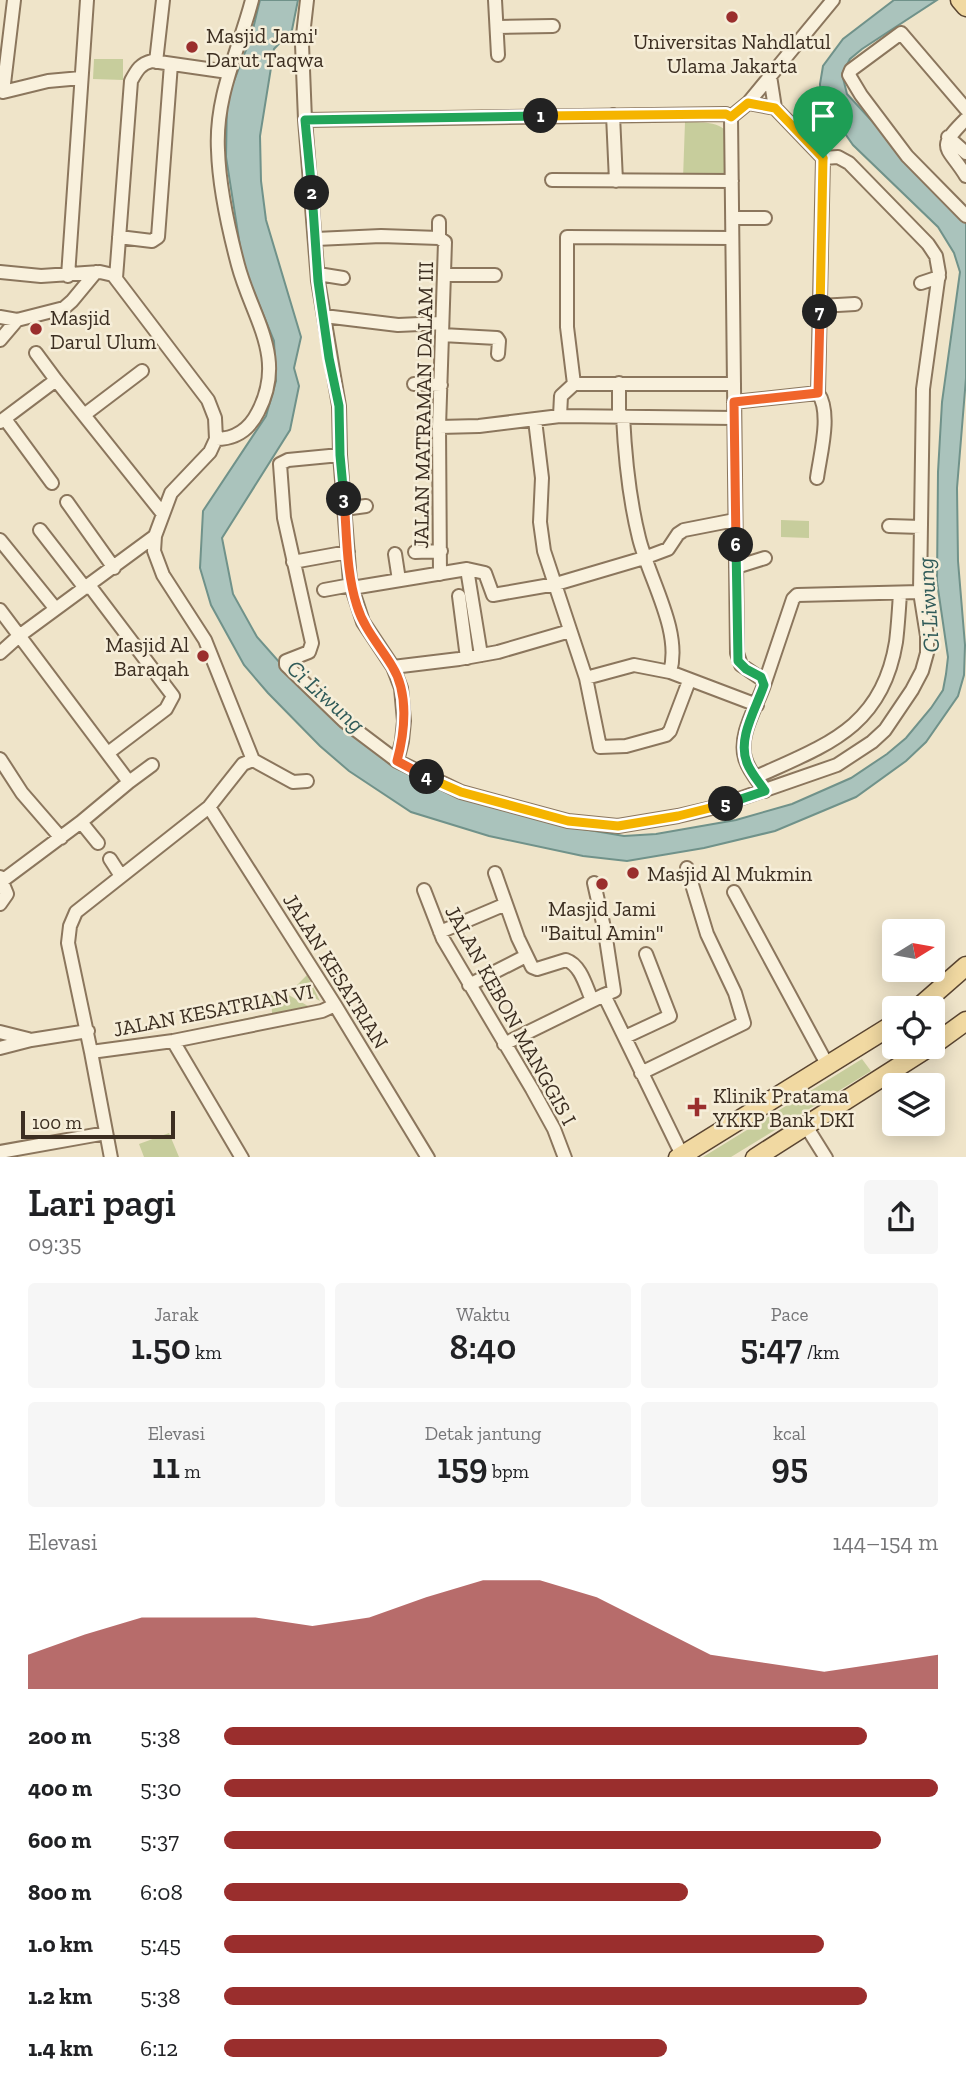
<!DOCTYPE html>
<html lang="id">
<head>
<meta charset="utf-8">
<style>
	:root { --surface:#fff; --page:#f6f6f6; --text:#202124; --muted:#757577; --accent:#9a2e2d }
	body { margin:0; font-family:"Zilla Slab",serif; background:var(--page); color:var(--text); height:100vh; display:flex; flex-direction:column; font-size:26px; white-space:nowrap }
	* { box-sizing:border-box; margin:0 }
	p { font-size:23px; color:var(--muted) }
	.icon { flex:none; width:38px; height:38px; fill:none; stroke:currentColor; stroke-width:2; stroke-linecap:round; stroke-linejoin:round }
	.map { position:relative; height:1157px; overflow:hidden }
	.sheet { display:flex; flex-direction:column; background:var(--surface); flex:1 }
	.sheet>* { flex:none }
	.needle { width:46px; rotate:79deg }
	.buttons { position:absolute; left:882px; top:919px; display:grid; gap:14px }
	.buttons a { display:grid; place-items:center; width:63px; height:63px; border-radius:7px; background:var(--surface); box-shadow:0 4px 18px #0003; font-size:35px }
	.scale { position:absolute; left:21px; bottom:18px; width:154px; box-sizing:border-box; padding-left:7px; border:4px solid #3c2e21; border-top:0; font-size:19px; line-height:24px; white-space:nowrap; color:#3c2e21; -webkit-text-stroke:5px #f6eed9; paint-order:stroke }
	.pin { position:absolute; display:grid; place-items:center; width:60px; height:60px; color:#fff; margin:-72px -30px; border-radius:50% 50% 50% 0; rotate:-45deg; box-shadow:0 0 7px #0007 }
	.pin .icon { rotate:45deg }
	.km { position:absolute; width:35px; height:35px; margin:-18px; border-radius:50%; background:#222; color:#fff; font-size:19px; line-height:35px; text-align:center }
	.round { display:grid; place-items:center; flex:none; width:74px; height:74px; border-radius:7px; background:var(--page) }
	.summary { display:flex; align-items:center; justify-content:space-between; height:119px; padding:0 28px }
	h1 { font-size:38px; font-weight:600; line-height:52px }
	.figures { display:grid; grid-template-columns:repeat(3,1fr); gap:10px; height:119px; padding:7px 28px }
	.figures div { display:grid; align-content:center; border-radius:7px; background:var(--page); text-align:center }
	.figures b { font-size:35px; font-weight:600 }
	.figures small { font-size:19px; font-weight:400 }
	.figures p { font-size:19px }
	.chart { height:196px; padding:14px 28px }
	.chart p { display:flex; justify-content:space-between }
	.chart svg { width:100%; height:126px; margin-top:7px; fill:var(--accent); opacity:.7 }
	ul { padding:0 28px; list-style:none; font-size:23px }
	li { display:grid; grid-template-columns:112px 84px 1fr; align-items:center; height:52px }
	li i { height:18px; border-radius:9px; background:var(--accent) }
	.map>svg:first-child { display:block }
</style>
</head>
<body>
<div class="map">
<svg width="966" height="1158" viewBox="0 0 966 1158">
	<rect width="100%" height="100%" fill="#efe4c9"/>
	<!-- green -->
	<path fill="#c7cd9c" d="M94 59H123V80L93 79Z
		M685 122C701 123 720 120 729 135L725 177 683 179Z
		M781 520 809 521V538L781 537Z
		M307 975 320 1001 295 987Z
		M280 990 315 1010 178 1039 177 1033 272 1013 271 993Z
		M862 1059 871 1071 731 1157H703Z
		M169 1133 179 1157H144L139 1144Z"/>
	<!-- water -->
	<path fill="#aac3bc" stroke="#70928a" stroke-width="2" d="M260 0H298L292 30 274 49 260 136 261 181 266 220 301 337 294 368 299 386 290 430 222 538 233 594 257 637 303 689 368 745 405 772 448 792 542 820 583 829 624 836 656 834 736 820 792 804 851 778 887 754 906 738 931 708 943 690 946 674 948 657 937 582 938 472 942 402 960 272 954 253 938 227 853 145 821 99 820 84 823 66 843 39 894 0H937L862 49 850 59 842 74 847 94 966 223V378L957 488 958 561 965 645 964 675 958 696 926 742 906 761 856 797 775 831 704 848 627 861 583 856 489 836 411 812 349 771 320 746 268 693 244 665 211 605 200 568 203 511 266 416 276 381 274 341 243 265 226 157 227 99 251 37Z"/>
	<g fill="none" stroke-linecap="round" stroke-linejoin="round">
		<!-- minor casing -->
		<g stroke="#8b765d" stroke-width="16">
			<path id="minor" d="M14 0 3 92 48 81 81 78
				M307 0 302 44 305 120 318 281 339 406 340 455 350 582 363 622 393 667 401 688 404 721 402 741 397 761
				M495 0 498 55
				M498 27 553 26
				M156 62 163 0
				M770 76 775 108 823 158
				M748 103 775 108
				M966 109 901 33 851 70 849 75 861 95 907 156 966 216
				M613 115 616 181
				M731 117 737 653 741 665 763 680 764 685C757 706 738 735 745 758 748 770 758 781 765 791
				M731 117 748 103 833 0
				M966 119C935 150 947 145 966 176
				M305 120 726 114 731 117
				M948 137 966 153
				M552 180 732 181
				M732 218H765
				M119 237 152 241 158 237 171 64
				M439 238V222
				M316 239 381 236 439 238 445 242 439 427 440 574
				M0 272 41 276 100 272 113 275 208 400 215 418 216 439 210 452 171 493 155 536 154 551 163 575 205 640 253 760 243 764 209 807 76 912 70 926 68 943 91 1052 173 1041 322 1011 335 1005
				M318 274 343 278
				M444 275H495
				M68 276 87 0
				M116 278 131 81C137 70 140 64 152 61L228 72
				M921 283 939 277
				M820 306 855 304
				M324 316 398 325 442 323
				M0 317 17 320
				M442 335 497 338 499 341 498 354
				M0 340 17 320 64 308 72 301 96 272
				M36 353 56 380 163 514
				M619 383V416
				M414 384 441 385
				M574 384 567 327V237L732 238
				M818 393 823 158
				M734 402 818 393
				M84 415 142 371
				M560 416 561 396 574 384H734
				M623 416C625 457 629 498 639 538 649 579 682 631 670 672L757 705
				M5 419 52 483
				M535 420 542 478 540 522 544 551 586 678 600 747 626 746 666 735 670 731 689 681
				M0 422 56 380
				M439 427 479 426 560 416 734 418
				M216 439C235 439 249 430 258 412 287 357 252 318 238 265 229 231 219 185 218 150 215 96 239 50 252 0
				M340 455 288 460 280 464 284 518 312 643 309 652 286 661V665L344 721 397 761 461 792 568 821 618 826 678 816 716 807 837 765 872 742 885 730 912 690 922 671 927 653V636L920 592 923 389 939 273 936 256 928 244 849 163 838 157 823 158
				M817 478C820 455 832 413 818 393
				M67 502 114 568
				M344 509 366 506
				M889 526 921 527
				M40 530 85 588
				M0 540 55 608
				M415 552 441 551
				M395 554 399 580
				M293 562 348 552
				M736 567 765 558
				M467 569 481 655
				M89 585 173 696 166 709 108 753
				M352 586 358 587 467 569 485 573 493 595 556 584 644 558 668 549 678 534 684 530 735 520
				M324 590 351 585
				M459 596 467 658
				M0 610 129 782 81 822 98 843
				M0 653 19 636 155 536
				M393 667 459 659 498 652 570 631
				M586 678 634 665 670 672
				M764 685 793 599 797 595 920 592
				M0 759 22 793 61 838
				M253 760 293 782 307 781
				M756 777C826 745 882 728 896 642 898 626 899 609 900 593
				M129 782 152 765
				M209 807 335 1005 428 1158
				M110 859 121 876
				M495 873 518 938 532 967 537 969 566 960C581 965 586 987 592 1000
				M0 877 7 894 0 904
				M2 881 81 822
				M594 883 605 932 614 991 604 995
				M424 890 443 939 532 1089 554 1129 565 1158
				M734 892 828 1066
				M440 932 506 904
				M469 985 526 956
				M0 1032 28 1039
				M625 1037 670 1016 646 954
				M173 1041 242 1158
				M504 1044 604 995 682 1155
				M0 1048 31 1040 88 1031
				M91 1052 111 1158
				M641 1073 744 1023 735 993 707 934 687 868
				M806 1126 826 1158
				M0 1152 106 1133"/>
		</g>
		<!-- primary casing -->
		<g stroke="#5a4531" stroke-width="21">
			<path id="primary" d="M960 0 966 7
				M918 1008 966 966
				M933 1045 966 1021
				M678 1158 894 1024
				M755 1158 931 1046"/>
		</g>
		<!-- minor -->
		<use href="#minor" stroke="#f9f1dd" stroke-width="12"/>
		<!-- primary -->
		<use href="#primary" stroke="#f1d9a2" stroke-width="18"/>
	</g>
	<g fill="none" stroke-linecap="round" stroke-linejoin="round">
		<!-- split-1 casing -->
		<g stroke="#fff" stroke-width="14">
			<path id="split-1" d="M541 116 726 114 731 117 748 103 775 108 823 158"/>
		</g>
		<!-- split-2 casing -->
		<g stroke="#fff" stroke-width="14">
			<path id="split-2" d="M312 193 305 120 541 116"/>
		</g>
		<!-- split-3 casing -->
		<g stroke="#fff" stroke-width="14">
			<path id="split-3" d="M312 193 318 281 329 358 339 406 340 455 344 499"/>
		</g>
		<!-- split-4 casing -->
		<g stroke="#fff" stroke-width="14">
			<path id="split-4" d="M344 499C347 535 346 572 357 606 364 629 380 646 392 666 409 693 405 732 397 761L427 777"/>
		</g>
		<!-- split-5 casing -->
		<g stroke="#fff" stroke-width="14">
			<path id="split-5" d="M427 777 461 792 568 821 618 826 678 816 726 804"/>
		</g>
		<!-- split-6 casing -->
		<g stroke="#fff" stroke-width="14">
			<path id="split-6" d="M726 804 765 791C759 782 751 773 747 763 737 738 756 709 764 685L761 677 746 669 738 661 736 545"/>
		</g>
		<!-- split-7 casing -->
		<g stroke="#fff" stroke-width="14">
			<path id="split-7" d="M736 545 734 402 818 393 820 312"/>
		</g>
		<!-- split-8 casing -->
		<g stroke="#fff" stroke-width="14">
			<path id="split-8" d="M820 312 823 158"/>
		</g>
		<!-- split-1 -->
		<use href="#split-1" stroke="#f5b400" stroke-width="9"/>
		<!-- split-2 -->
		<use href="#split-2" stroke="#22a559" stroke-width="9"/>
		<!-- split-3 -->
		<use href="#split-3" stroke="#22a559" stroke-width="9"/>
		<!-- split-4 -->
		<use href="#split-4" stroke="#f0652b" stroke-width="9"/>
		<!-- split-5 -->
		<use href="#split-5" stroke="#f5b400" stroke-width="9"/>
		<!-- split-6 -->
		<use href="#split-6" stroke="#22a559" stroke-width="9"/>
		<!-- split-7 -->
		<use href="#split-7" stroke="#f0652b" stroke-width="9"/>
		<!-- split-8 -->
		<use href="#split-8" stroke="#f5b400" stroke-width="9"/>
	</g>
	<!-- markers -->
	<g fill="#9a2e2d" stroke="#f6eed9" stroke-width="2.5">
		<circle cx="732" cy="17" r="7"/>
		<circle cx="192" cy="47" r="7"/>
		<circle cx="36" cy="329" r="7"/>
		<circle cx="203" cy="656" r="7"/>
		<circle cx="633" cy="873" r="7"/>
		<circle cx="602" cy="884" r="7"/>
		<path d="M693.5 1096.5h7v7h7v7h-7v7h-7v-7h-7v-7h7z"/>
	</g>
	<g text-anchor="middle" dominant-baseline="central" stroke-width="5" stroke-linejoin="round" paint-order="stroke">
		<!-- poi labels -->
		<g font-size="21" fill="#3c2e21" stroke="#f6eed9" text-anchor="start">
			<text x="206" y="35">Masjid Jami'<tspan x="206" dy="24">Darut Taqwa</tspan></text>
			<text x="732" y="41" text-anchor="middle">Universitas Nahdlatul<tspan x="732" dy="24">Ulama Jakarta</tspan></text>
			<text x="50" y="317">Masjid<tspan x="50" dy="24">Darul Ulum</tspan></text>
			<text x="189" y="644" text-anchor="end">Masjid Al<tspan x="189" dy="24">Baraqah</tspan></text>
			<text x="647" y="873">Masjid Al Mukmin</text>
			<text x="602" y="908" text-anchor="middle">Masjid Jami<tspan x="602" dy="24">"Baitul Amin"</tspan></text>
			<text x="713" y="1095">Klinik Pratama<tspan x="713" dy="24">YKKP Bank DKI</tspan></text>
		</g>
		<!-- street labels -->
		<g font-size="21" fill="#3c2e21" stroke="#f6eed9">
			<text transform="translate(423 405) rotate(-89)">JALAN MATRAMAN DALAM III</text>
			<text transform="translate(336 971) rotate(58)">JALAN KESATRIAN</text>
			<text transform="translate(213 1010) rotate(-11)">JALAN KESATRIAN VI</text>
			<text transform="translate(511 1015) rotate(61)">JALAN KEBON MANGGIS I</text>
		</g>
		<!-- water labels -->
		<g font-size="23" font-style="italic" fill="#305b59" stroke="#f6eed9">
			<text transform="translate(928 605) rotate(-94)">Ci Liwung</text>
			<text transform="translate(326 696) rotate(42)">Ci Liwung</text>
		</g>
	</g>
</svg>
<div class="buttons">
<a><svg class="needle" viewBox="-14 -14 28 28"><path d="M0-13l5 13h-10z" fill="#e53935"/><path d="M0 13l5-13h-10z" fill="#757577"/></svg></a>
<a><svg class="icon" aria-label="locate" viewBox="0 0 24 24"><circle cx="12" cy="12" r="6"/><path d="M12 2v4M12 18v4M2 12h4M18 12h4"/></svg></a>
<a><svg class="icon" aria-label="layers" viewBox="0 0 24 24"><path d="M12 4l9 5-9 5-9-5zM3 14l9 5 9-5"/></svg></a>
</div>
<div class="scale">100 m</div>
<div class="pin" style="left:823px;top:158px;background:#1e9e55"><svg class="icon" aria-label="arrive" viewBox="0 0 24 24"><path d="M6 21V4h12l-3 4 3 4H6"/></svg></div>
<b class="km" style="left:541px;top:116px">1</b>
<b class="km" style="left:312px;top:193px">2</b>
<b class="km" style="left:344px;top:499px">3</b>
<b class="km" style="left:427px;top:777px">4</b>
<b class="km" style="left:726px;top:804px">5</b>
<b class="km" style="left:736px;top:545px">6</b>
<b class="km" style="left:820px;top:312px">7</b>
</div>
<section class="sheet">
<div class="summary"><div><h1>Lari pagi</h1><p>09:35</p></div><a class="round"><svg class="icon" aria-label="share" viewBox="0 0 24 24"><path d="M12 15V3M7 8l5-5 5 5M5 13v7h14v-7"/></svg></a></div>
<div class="figures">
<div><p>Jarak</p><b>1.50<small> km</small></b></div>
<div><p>Waktu</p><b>8:40</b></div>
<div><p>Pace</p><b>5:47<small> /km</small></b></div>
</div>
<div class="figures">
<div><p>Elevasi</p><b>11<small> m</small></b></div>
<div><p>Detak jantung</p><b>159<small> bpm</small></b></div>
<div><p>kcal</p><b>95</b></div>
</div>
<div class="chart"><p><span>Elevasi</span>144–154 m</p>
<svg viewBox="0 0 160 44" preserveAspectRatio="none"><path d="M0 44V32L10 25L20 19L30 19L40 19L50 22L60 19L70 12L80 6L90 6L100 12L110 22L120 32L130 35L140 38L150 35L160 32V44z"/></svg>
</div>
<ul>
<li><b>200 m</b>5:38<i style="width:90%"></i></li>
<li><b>400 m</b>5:30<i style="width:100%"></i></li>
<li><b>600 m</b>5:37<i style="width:92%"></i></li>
<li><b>800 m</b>6:08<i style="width:65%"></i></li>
<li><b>1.0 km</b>5:45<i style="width:84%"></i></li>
<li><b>1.2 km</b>5:38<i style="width:90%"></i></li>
<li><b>1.4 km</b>6:12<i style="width:62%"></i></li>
</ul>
</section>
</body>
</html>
